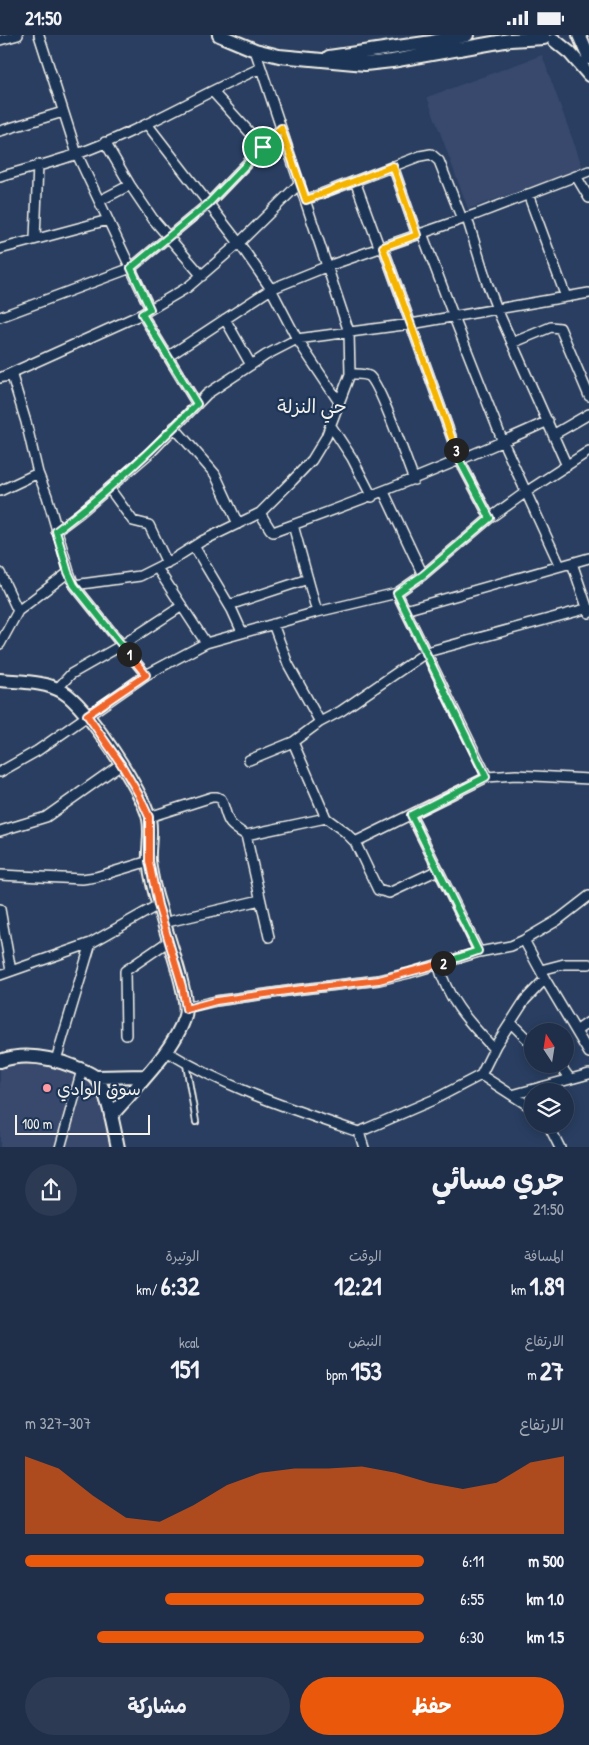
<!DOCTYPE html>
<html lang="ar">
<head>
<meta charset="utf-8">
<style>
	:root { --surface:#1f2e49; --page:#2c3a53; --text:#f1f3f6; --muted:#a1a8b4; --line:#3c4a61; --accent:#ea580c }
	body { margin:0; font-family:"Patrick Hand","Playpen Sans Arabic",sans-serif; background:var(--page); color:var(--text); direction:rtl; height:100vh; display:flex; flex-direction:column; font-size:19px; white-space:nowrap }
	* { box-sizing:border-box; margin:0 }
	p { font-size:16px; color:var(--muted) }
	.icon { flex:none; width:28px; height:28px; fill:none; stroke:currentColor; stroke-width:2; stroke-linecap:round; stroke-linejoin:round }
	.map { position:relative; height:1112px; overflow:hidden; direction:ltr }
	.sheet { display:flex; flex-direction:column; background:var(--surface); flex:1 }
	.sheet>* { flex:none }
	.needle { width:32px; rotate:348deg }
	.buttons { position:absolute; left:524px; top:988px; display:grid; gap:10px }
	.buttons a { display:grid; place-items:center; width:50px; height:50px; border-radius:50%; background:var(--surface); box-shadow:0 2px 12px #0003,0 0 0 1px var(--line); font-size:25px }
	.scale { position:absolute; left:15px; bottom:12px; width:135px; box-sizing:border-box; padding-left:5px; border:2px solid #f4f1e8; border-top:0; font-size:14px; line-height:18px; white-space:nowrap; color:#f4f1e8; -webkit-text-stroke:4px #1d3557; paint-order:stroke }
	.pin { position:absolute; display:grid; place-items:center; width:42px; height:42px; color:#fff; margin:-21px; border:2px solid #fff; border-radius:50%; box-shadow:0 1px 5px #0007 }
	.km { position:absolute; width:25px; height:25px; margin:-12px; border-radius:50%; background:#222; color:#fff; font-size:14px; line-height:25px; text-align:center }
	.round { display:grid; place-items:center; flex:none; width:52px; height:52px; border-radius:26px; background:var(--page) }
	.head { display:flex; align-items:center; justify-content:space-between; height:85px; padding:0 25px }
	h1 { font-size:28px; font-weight:700; line-height:38px }
	.figures { display:grid; grid-template-columns:repeat(3,1fr); gap:8px; height:85px; padding:5px 25px }
	.figures div { display:grid; align-content:center }
	.figures b { font-size:25px; font-weight:700 }
	.figures small { font-size:14px; font-weight:400 }
	.figures p { font-size:14px }
	.chart { height:140px; padding:10px 25px }
	.chart p { display:flex; justify-content:space-between }
	.chart svg { width:100%; height:90px; margin-top:5px; fill:var(--accent); opacity:.7 }
	.primary-button { display:flex; gap:10px; margin-top:auto; padding:10px 25px }
	.primary-button a { flex:1; height:58px; border-radius:30px; background:var(--accent); color:#fff; font-size:20px; font-weight:700; line-height:58px; text-align:center }
	.primary-button a+a { background:var(--page); color:var(--text) }
	ul { padding:0 25px; list-style:none; font-size:16px }
	li { display:grid; grid-template-columns:80px 60px 1fr; align-items:center; height:38px }
	li i { height:12px; border-radius:6px; background:var(--accent) }
	.status { display:flex; justify-content:space-between; align-items:center; height:35px; padding:0 25px; background:var(--surface); direction:ltr }
	.status svg { height:14px; fill:currentColor }
	.map>svg:first-child { display:block }
</style>
</head>
<body>
<div class="status"><b>21:50</b><svg viewBox="0 0 49 12"><path d="M0 12V9h3v3zM5 12V6h3v6zM10 12V3h3v9zM15 12V0h3v12zM26 1h20v11H26zM47 4h2v5h-2z"/></svg></div>
<div class="map">
<svg width="589" height="1113" viewBox="0 0 589 1113">
	<rect width="100%" height="100%" fill="#293e61"/>
	<filter id="ink" filterUnits="userSpaceOnUse"><feTurbulence type="fractalNoise" baseFrequency=".02" numOctaves="2"/><feDisplacementMap in="SourceGraphic" scale="10" xChannelSelector="R" yChannelSelector="G"/><feConvolveMatrix kernelMatrix="1 2 1 2 8 2 1 2 1" color-interpolation-filters="sRGB"/></filter>
	<g filter="url(#ink)">
		<!-- built -->
		<path fill="#37496d" d="M542 20 583 133 468 174 427 62Z
			M28 1022 83 1036 107 1070 116 1113H0V1028Z"/>
		<g fill="none" stroke-linecap="round" stroke-linejoin="round">
			<!-- lane casing -->
			<g stroke="#f4f1e8" stroke-width="8">
				<path id="lane" d="M186 1029 196 1087"/>
			</g>
			<!-- street casing -->
			<g stroke="#f4f1e8" stroke-width="12">
				<path id="street" d="M39 0 77 119 150 274
					M0 5 18 0
					M212 56 263 112
					M147 89 239 208 271 254 297 304 339 367
					M0 96 63 77
					M105 107 130 150 153 184 202 241
					M393 131 417 200
					M576 141 589 163
					M0 142C26 134 52 128 77 119 141 96 199 60 261 33
					M355 146 380 214
					M528 159 566 262
					M305 165 420 121 431 119 439 126 462 184
					M99 166 130 150
					M467 183 487 248 497 274 567 431
					M422 198 453 280 503 407 560 531
					M35 204 38 130
					M383 212 460 426 490 483
					M0 214 108 185
					M142 279 197 369
					M0 282 131 233 208 169 281 93
					M225 284 251 330
					M512 308 551 292 560 293 589 361
					M169 321 271 254 328 231 477 179 589 136
					M350 339C356 339 363 338 369 341 380 348 407 428 414 445
					M3 342 12 341 26 387 38 438 47 461 69 537 74 550 146 640
					M0 343 142 279 188 252 239 208 300 148
					M331 391 352 423 372 462
					M174 392 215 439 238 489
					M553 400 589 379
					M109 453 133 486 149 490 167 528
					M0 456 38 438
					M384 457 423 540
					M260 478 270 494 273 497 276 496C368 463 459 427 548 386
					M293 490 317 577
					M56 496 80 478 152 416 207 359 266 320 297 304 411 289 589 258
					M194 511 232 575 242 597
					M572 528 589 578
					M157 533 206 608
					M0 538 18 576
					M74 550 140 541 172 525 202 506 260 478 292 446 312 425 326 402 350 339 349 297 255 15
					M397 558 487 742
					M229 570 308 544
					M405 575 589 523
					M273 589 288 629 320 687
					M0 609 18 576 69 537
					M57 654 71 639 122 610 182 571
					M293 707 326 783 345 797 355 807 378 855 389 858 438 835
					M249 725 293 707 320 687 341 676 427 617 589 573
					M0 737 37 716 146 640 206 608 317 577 397 558 423 540 490 483 526 457 589 416
					M411 780 479 917
					M149 782 212 762H217L221 764C230 786 223 786 246 800L269 902
					M0 796 46 782 121 729
					M246 800 326 783
					M355 807 487 742 516 740 589 744
					M0 840 82 844 96 842 149 826
					M0 874 11 936
					M163 888 260 865
					M524 905 545 944 589 1018
					M438 929C448 966 469 987 494 1014
					M541 935 564 929H589
					M0 940 91 908 158 870
					M185 973 216 966 294 955 379 945 409 938 479 917 511 911 524 905 558 885 589 861
					M511 988 532 1009
					M576 996 589 987
					M126 1000 125 936 169 906
					M166 1016C228 1054 291 1074 359 1097L364 1113
					M56 1025 91 908
					M556 1029 562 1033 570 1044
					M481 1040 532 1073
					M512 1060 589 1039
					M548 1089 560 1113
					M359 1097 433 1065 481 1040 496 1010 525 965 545 944
					M60 1113 82 1035"/>
			</g>
			<!-- secondary casing -->
			<g stroke="#f4f1e8" stroke-width="16">
				<path id="secondary" d="M219 0 255 15 279 21 365 29 392 26 510 5 544 3
					M579 0 589 23
					M554 5 570 18 589 40
					M329 22 432 7 467 0
					M0 645C20 647 45 646 63 657 86 670 144 758 149 784 152 798 148 812 149 826 151 842 155 859 160 874 165 896 190 962 185 981 175 1015 134 1054 111 1081
					M0 1026C25 1017 52 1023 75 1032 82 1035 91 1038 96 1043 108 1056 114 1094 118 1113
					M95 1042 145 1041"/>
			</g>
			<!-- lane -->
			<use href="#lane" stroke="#1d3557" stroke-width="4.5"/>
			<!-- street -->
			<use href="#street" stroke="#1d3557" stroke-width="9"/>
			<!-- secondary -->
			<use href="#secondary" stroke="#1d3557" stroke-width="12"/>
		</g>
	</g>
	<g fill="none" stroke-linecap="round" stroke-linejoin="round" filter="url(#ink)">
		<!-- split-1 casing -->
		<g stroke="#fff" stroke-width="10">
			<path id="split-1" d="M129 619 74 550 68 537 56 496C107 458 153 414 197 369L142 279 150 274 131 233 208 169 263 112"/>
		</g>
		<!-- split-2 casing -->
		<g stroke="#fff" stroke-width="10">
			<path id="split-2" d="M129 619 146 640 87 680 121 729 139 760 149 782V826L158 870 182 951 186 974 216 966 294 955 379 945 443 928"/>
		</g>
		<!-- split-3 casing -->
		<g stroke="#fff" stroke-width="10">
			<path id="split-3" d="M443 928 478 916 411 780 486 742 397 558 423 540 490 483 460 426 456 415"/>
		</g>
		<!-- split-4 casing -->
		<g stroke="#fff" stroke-width="10">
			<path id="split-4" d="M263 112 281 93 306 165 393 131 417 200 383 212 456 415"/>
		</g>
		<!-- split-1 -->
		<use href="#split-1" stroke="#22a559" stroke-width="6"/>
		<!-- split-2 -->
		<use href="#split-2" stroke="#f0652b" stroke-width="6"/>
		<!-- split-3 -->
		<use href="#split-3" stroke="#22a559" stroke-width="6"/>
		<!-- split-4 -->
		<use href="#split-4" stroke="#f5b400" stroke-width="6"/>
	</g>
	<!-- markers -->
	<circle fill="#ff9aa2" stroke="#1d3557" stroke-width="2" cx="47" cy="1053" r="5"/>
	<g text-anchor="middle" dominant-baseline="central" stroke-width="4.5" stroke-linejoin="round" paint-order="stroke">
		<!-- poi labels -->
		<g font-size="18" fill="#f4f1e8" stroke="#1d3557" text-anchor="start">
			<text x="57" y="1053">سوق الوادي</text>
		</g>
		<!-- neighbourhood labels -->
		<g font-size="19" fill="#f4f1e8" stroke="#1d3557">
			<text x="312" y="371">حي النزلة</text>
		</g>
	</g>
</svg>
<div class="buttons">
<a><svg class="needle" viewBox="-14 -14 28 28"><path d="M0-13l5 13h-10z" fill="#e53935"/><path d="M0 13l5-13h-10z" fill="#a1a8b4"/></svg></a>
<a><svg class="icon" aria-label="layers" viewBox="0 0 24 24"><path d="M12 4l9 5-9 5-9-5zM3 14l9 5 9-5"/></svg></a>
</div>
<div class="scale">100 m</div>
<div class="pin" style="left:263px;top:112px;background:#1e9e55"><svg class="icon" aria-label="arrive" viewBox="0 0 24 24"><path d="M6 21V4h12l-3 4 3 4H6"/></svg></div>
<b class="km" style="left:129px;top:619px">1</b>
<b class="km" style="left:443px;top:928px">2</b>
<b class="km" style="left:456px;top:415px">3</b>
</div>
<section class="sheet">
<div class="head"><div><h1>جري مسائي</h1><p>21:50</p></div><a class="round"><svg class="icon" aria-label="share" viewBox="0 0 24 24"><path d="M12 15V3M7 8l5-5 5 5M5 13v7h14v-7"/></svg></a></div>
<div class="figures">
<div><p>المسافة</p><b>1.89<small> km</small></b></div>
<div><p>الوقت</p><b>12:21</b></div>
<div><p>الوتيرة</p><b>6:32<small> /km</small></b></div>
</div>
<div class="figures">
<div><p>الارتفاع</p><b>27<small> m</small></b></div>
<div><p>النبض</p><b>153<small> bpm</small></b></div>
<div><p>kcal</p><b>151</b></div>
</div>
<div class="chart"><p><span>الارتفاع</span>307–327 m</p>
<svg viewBox="0 0 160 44" preserveAspectRatio="none"><path d="M0 44V6L10 12L20 25L30 36L40 38L50 30L60 20L70 14L80 12L90 12L100 11L110 14L120 19L130 22L140 19L150 9L160 6V44z"/></svg>
</div>
<ul>
<li><b>500 m</b>6:11<i style="width:100%"></i></li>
<li><b>1.0 km</b>6:55<i style="width:65%"></i></li>
<li><b>1.5 km</b>6:30<i style="width:82%"></i></li>
</ul>
<div class="primary-button"><a>حفظ</a><a>مشاركة</a></div>
</section>
</body>
</html>
